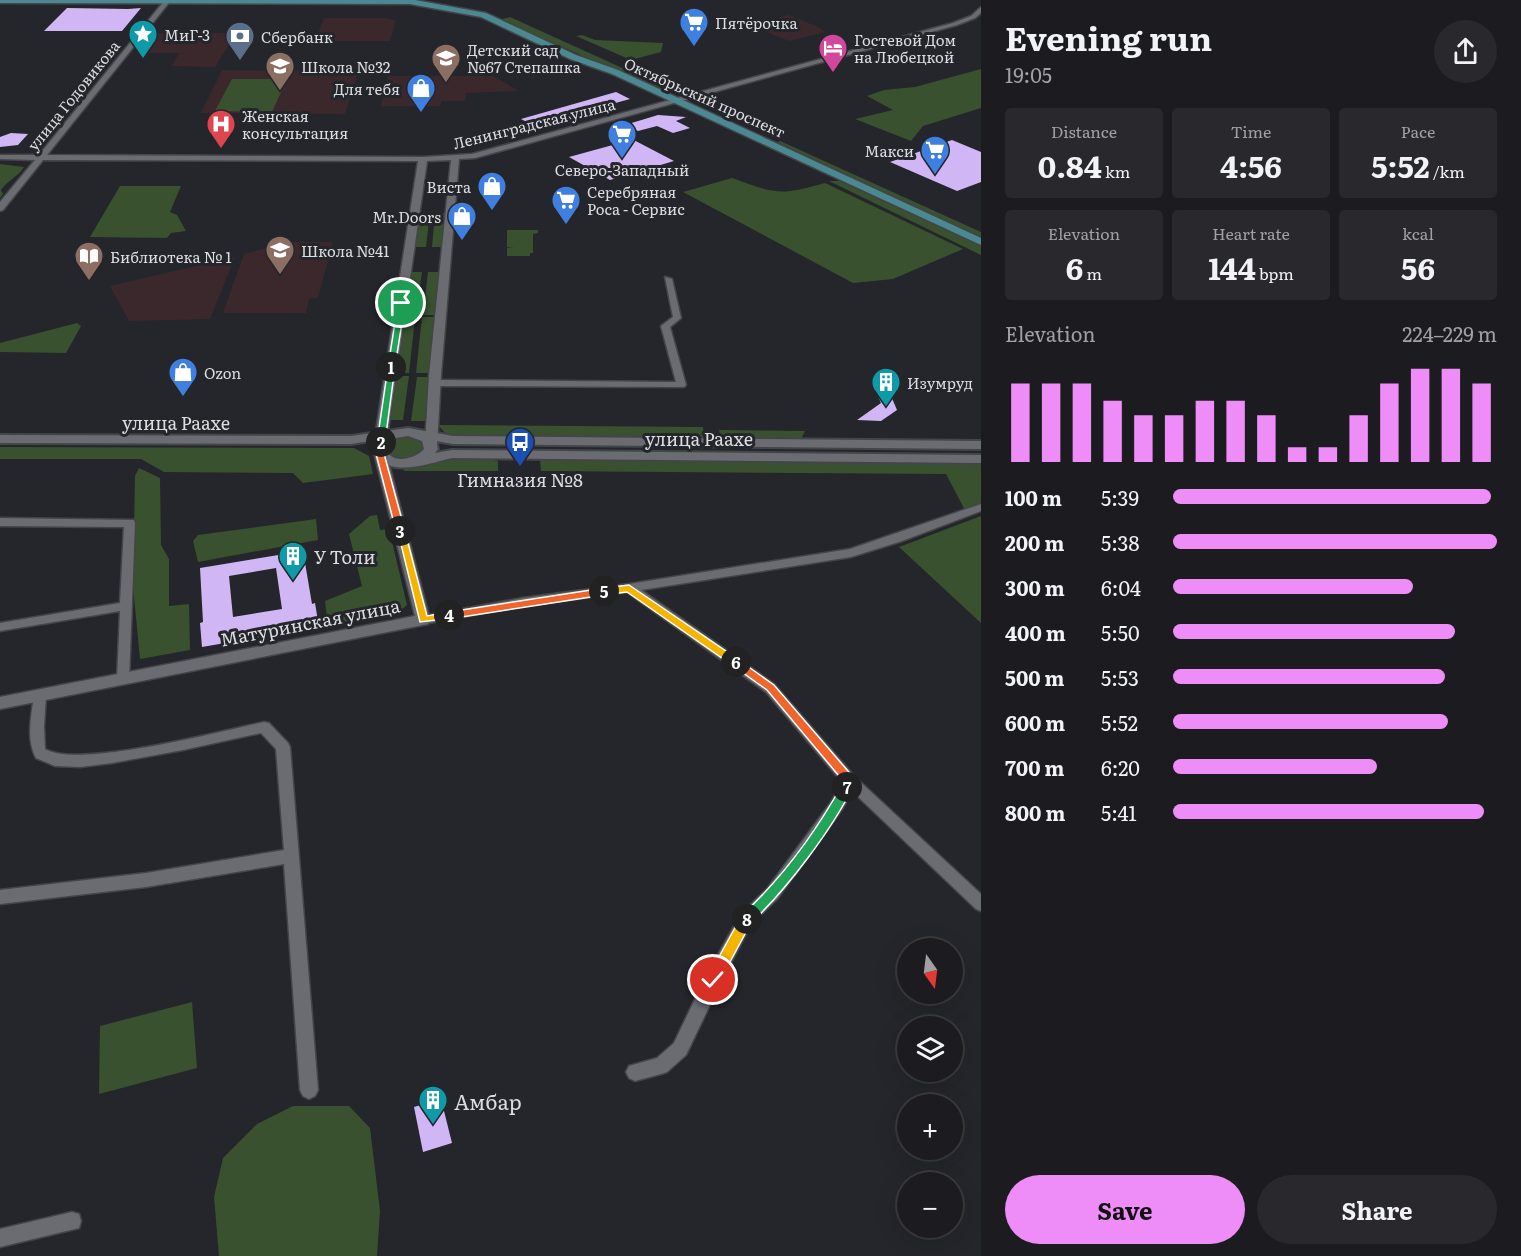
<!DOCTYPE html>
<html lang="en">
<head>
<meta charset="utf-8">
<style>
	:root { --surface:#1c1c20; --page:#29292d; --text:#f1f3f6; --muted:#a0a1a5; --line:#3a3a3e; --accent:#ee8cf8 }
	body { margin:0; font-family:Literata,serif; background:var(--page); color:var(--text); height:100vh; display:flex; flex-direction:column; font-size:22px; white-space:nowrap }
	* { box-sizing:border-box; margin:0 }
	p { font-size:20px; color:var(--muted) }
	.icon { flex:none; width:33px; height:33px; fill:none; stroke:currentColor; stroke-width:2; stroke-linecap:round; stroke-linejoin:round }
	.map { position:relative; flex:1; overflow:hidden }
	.side { display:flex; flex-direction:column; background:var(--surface); width:540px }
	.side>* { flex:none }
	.needle { width:39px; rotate:166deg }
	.fabs { position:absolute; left:897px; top:938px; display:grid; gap:12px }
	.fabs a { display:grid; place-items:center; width:66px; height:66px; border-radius:50%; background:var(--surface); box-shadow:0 6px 24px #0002,0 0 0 2px var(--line); font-size:30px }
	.pin { position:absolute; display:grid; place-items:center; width:51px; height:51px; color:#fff; margin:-26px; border:3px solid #fff; border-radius:50%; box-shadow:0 2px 6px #0007 }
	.km { position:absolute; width:30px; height:30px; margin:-15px; border-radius:50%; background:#222; color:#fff; font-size:16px; line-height:30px; text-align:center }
	.round { display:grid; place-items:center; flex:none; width:63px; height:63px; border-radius:32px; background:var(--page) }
	.headline { display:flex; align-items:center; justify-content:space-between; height:102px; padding:0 24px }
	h1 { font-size:33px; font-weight:700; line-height:45px }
	.metrics { display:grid; grid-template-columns:repeat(3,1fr); gap:9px; height:102px; padding:6px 24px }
	.metrics div { display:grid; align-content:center; border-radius:6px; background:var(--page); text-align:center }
	.metrics b { font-size:30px; font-weight:700 }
	.metrics small { font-size:16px; font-weight:400 }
	.metrics p { font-size:16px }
	.chart { height:168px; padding:12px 24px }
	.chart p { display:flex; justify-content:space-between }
	.chart svg { width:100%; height:108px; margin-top:6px; stroke:var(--accent); stroke-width:6 }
	.primary-button { display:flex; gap:12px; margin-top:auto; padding:12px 24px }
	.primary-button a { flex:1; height:69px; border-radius:36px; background:var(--accent); color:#111; font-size:24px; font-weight:700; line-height:69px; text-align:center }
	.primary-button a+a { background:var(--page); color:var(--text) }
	ul { padding:0 24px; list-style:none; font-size:20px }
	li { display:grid; grid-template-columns:96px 72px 1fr; align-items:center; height:45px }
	li i { height:15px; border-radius:8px; background:var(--accent) }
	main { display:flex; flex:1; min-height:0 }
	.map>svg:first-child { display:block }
</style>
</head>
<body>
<main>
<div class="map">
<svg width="981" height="1256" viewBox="0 0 981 1256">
	<rect width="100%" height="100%" fill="#25262b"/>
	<!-- education -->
	<path fill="#3b282c" d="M789 15 818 27 825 32 789 41 761 30V22Z
		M324 18H385L396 20 390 41H334L317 36Z
		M156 33H236L215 67 172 66 179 53H141Z
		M222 70 358 72 353 90H349L348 94H351L345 114 201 113Z
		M388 76H493L519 91 466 93 465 101H442L440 106H381Z
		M289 242H333L318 298 309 299 306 313H223L244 254Z
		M235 257 210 319 129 321 110 286Z"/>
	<!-- green -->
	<path fill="#39512f" d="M510 17 673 91 667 92 499 20Z
		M582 35 595 40 663 43 661 52 631 60 576 36Z
		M981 69V108L923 126 911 141 855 119 893 110 867 96 884 90 915 87Z
		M232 79H287L272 112 215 111Z
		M780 141 981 232V238L777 142Z
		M0 164 24 167C18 177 8 180 1 190L3 194 0 198Z
		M732 178C776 194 779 196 825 183L963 249 893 279 853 283 683 192Z
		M829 181H840L981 246V255Z
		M120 186H181L170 212 177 215 186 231 171 233 167 238 90 237Z
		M419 213H430L426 247H415Z
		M435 213H446L443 247H432Z
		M507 230H538V233L533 234V253H530V256H507V248H514L507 247Z
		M410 272H422L416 315H404Z
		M428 272H440L435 315H423Z
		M422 317H435L429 373H416Z
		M403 318H415L409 373H395Z
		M77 323 81 326 66 353 0 352V343Z
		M396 376H409L403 420H389Z
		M417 377H430L425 421H411Z
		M438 425 703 427 706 443 453 442Z
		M719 430 805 431 799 443 722 442Z
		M410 436 423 443 424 446C420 462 397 463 387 452V445L393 439Z
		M0 447 354 448 369 456 373 474 303 483 293 473 164 472 141 459H0Z
		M466 454 498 461V471H404V464Z
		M568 455 981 459V507L966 512 946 474 541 471 540 460Z
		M139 468 160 478 161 545 169 559V606L189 604 190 650 140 659 133 586 135 476Z
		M377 515 380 530 389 529 407 605 399 612 328 625 325 601 362 586 349 534 370 516Z
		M981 516V623L899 547Z
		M316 519 318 540 198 562 193 541 198 535Z
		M192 1002 197 1068 99 1094 100 1026Z
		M293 1106H349L370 1128 380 1211 377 1256H219L214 1197 223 1158 257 1124Z"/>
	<!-- building -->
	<path fill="#d1b6f5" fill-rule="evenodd" d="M67 8 128 9 141 8 122 31H44Z
		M616 92 630 99 601 107 610 111 596 115 540 129 521 119Z
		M658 115 686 117 676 121 690 128 673 133 657 126 638 131 625 125Z
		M11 133 28 134 18 145 0 147V137Z
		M628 137 674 161 610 180 569 157 620 143 616 141Z
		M952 140 981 152V182L957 191 890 162Z
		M878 396H891L897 410 881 421 857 420 881 403Z
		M303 551 312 604 315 603 319 627 202 647 200 623 203 622 200 568ZM276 568 282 609 233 617 229 576Z
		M441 1099 452 1143 423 1152 414 1107Z"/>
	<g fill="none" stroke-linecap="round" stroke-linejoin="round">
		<!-- minor casing -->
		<g stroke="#444549" stroke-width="3">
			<path id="minor" d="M665 277 672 279 681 318 670 327 686 385 684 387 435 386 430 383 435 380 676 382 661 326 673 317Z
				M981 504V511L902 541 851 557 641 590 774 684 855 777 981 894V911L976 909 852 791 842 809 777 899 751 924 719 986 686 1055 667 1072 661 1074 635 1081 629 1078 626 1072 629 1066 657 1058 674 1043 707 974 741 914 767 889 832 801 842 782 766 692 627 592 523 606 423 624 417 620 419 617 523 598 629 584 850 549Z
				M0 518 134 520 135 523 129 680 127 683H119L117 680 120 611 0 631V623L120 603 124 527 0 526Z
				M40 691 45 692 46 696 44 726 45 749C78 769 222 731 264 722L269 723 288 743 290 747 318 1090 315 1096 309 1099 303 1096 300 1090 284 864 146 887 0 904V890L146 873 284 850 276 749 261 733 183 750 112 763 80 767 55 766 36 758C26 739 31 717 34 696L35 692Z
				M72 1212 79 1214 81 1221 79 1228 0 1247V1229Z"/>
		</g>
		<!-- tertiary casing -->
		<g stroke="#444549" stroke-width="3">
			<path id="tertiary" d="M165 0H171L47 155 423 157 472 154 953 23 971 16 981 7V13L975 18 957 25 475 158 459 159 441 375 437 446 431 450 425 446 429 375 451 160 427 161 386 444 380 448 374 444 418 161 43 160 3 210 0 211V202L35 160 0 159V155H39Z
				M380 449 386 453 430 620 428 624 0 709V697L415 616 374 453Z"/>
		</g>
		<!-- secondary casing -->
		<g stroke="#444549" stroke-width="4">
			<path id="secondary" d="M408 428 453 436 981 441V449L453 444 436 441 438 449 435 453 452 450 981 455V463L452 458C426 464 384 481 372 447L376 440 351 444 0 443V435L351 436ZM408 436 422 441 424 449C415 460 386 466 387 445L396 438Z"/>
		</g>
		<!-- primary casing -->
		<g stroke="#444549" stroke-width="3">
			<path id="primary" d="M0 0H415L486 13 576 55 618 70 981 238V245L612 74 570 59 481 17 410 4 0 3Z"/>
		</g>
		<!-- minor -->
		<use href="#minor" fill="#6b6c72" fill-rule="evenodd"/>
		<!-- tertiary -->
		<use href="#tertiary" fill="#6b6c72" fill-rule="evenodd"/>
		<!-- secondary -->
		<use href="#secondary" fill="#6b6c72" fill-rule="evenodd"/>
		<!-- primary -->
		<use href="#primary" fill="#4a8892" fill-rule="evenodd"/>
	</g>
	<!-- split-1 -->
	<path fill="#22a559" stroke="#fff" stroke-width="1.5" d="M401 301 405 303 395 367 391 369 388 367 398 303Z"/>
	<!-- split-2 -->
	<path fill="#22a559" stroke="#fff" stroke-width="1.5" d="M391 365 395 367 385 442 381 444 377 442 388 367Z"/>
	<!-- split-3 -->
	<path fill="#f0652b" stroke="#fff" stroke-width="1.5" d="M378 440 385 442 383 450 405 531 400 534 396 531 375 450Z"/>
	<!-- split-4 -->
	<path fill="#f5b400" stroke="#fff" stroke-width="1.5" d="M397 528 405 531 427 616 449 612 452 613V618L420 622Z"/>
	<!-- split-5 -->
	<path fill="#f0652b" stroke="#fff" stroke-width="1.5" d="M604 588 609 591 604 595 449 619 444 615 449 612Z"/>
	<!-- split-6 -->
	<path fill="#f5b400" stroke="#fff" stroke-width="1.5" d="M629 585 739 660V665H732L627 592 604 595 600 591 604 588Z"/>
	<!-- split-7 -->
	<path fill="#f0652b" stroke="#fff" stroke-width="1.5" d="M736 658 774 685 854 778 856 781 851 790H843L842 787 844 782 767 690 732 665V660Z"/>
	<!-- split-8 -->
	<path fill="#22a559" stroke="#fff" stroke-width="1.5" d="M847 782 853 787C831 831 787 889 751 923H742L740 919 742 915C782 878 817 830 843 783Z"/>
	<!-- split-9 -->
	<path fill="#f5b400" stroke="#fff" stroke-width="1.5" d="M747 913 753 919 751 923 718 984 713 986 709 984 707 980 709 975 742 915Z"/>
	<!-- icons -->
	<defs>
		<g id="supermarket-pin" transform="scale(1.5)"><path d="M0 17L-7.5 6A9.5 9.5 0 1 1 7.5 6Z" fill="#3f7fe0" stroke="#25262b"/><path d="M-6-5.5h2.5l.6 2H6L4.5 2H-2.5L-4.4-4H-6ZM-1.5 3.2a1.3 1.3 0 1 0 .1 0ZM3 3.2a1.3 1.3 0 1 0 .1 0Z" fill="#fff"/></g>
		<g id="sight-pin" transform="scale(1.5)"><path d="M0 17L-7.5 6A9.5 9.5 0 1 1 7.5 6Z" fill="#0f9aa8" stroke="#25262b"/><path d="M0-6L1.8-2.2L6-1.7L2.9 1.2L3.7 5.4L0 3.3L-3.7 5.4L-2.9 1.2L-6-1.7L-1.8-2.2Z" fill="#fff"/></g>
		<g id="bank-pin" transform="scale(1.5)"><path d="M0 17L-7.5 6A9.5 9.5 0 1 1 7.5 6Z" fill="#5c6f8a" stroke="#25262b"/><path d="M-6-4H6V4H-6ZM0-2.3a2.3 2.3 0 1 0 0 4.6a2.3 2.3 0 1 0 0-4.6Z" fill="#fff"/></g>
		<g id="hotel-pin" transform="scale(1.5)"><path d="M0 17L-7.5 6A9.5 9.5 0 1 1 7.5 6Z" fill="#d1479c" stroke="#25262b"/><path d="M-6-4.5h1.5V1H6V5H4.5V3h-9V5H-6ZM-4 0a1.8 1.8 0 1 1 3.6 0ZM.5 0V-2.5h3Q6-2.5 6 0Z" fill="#fff"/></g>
		<g id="school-pin" transform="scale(1.5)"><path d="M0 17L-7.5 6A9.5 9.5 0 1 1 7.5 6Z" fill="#8d6e63" stroke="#25262b"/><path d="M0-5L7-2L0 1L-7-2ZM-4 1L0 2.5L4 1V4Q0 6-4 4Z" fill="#fff"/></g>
		<g id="shop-pin" transform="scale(1.5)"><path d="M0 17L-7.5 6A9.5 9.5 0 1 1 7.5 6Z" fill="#3f7fe0" stroke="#25262b"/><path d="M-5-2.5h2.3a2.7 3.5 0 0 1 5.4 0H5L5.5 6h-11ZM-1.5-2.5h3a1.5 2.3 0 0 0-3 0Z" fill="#fff"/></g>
		<g id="hospital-pin" transform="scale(1.5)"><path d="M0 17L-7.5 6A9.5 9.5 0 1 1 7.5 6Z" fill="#e0444e" stroke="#25262b"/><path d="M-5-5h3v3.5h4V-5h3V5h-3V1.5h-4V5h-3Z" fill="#fff"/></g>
		<g id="library-pin" transform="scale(1.5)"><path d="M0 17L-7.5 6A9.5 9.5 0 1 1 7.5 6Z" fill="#8d6e63" stroke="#25262b"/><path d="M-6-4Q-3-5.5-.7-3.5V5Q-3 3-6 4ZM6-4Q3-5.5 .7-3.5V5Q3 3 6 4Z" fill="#fff"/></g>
		<g id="building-pin" transform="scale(1.5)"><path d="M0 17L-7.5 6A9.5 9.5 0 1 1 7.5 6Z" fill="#0f9aa8" stroke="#25262b"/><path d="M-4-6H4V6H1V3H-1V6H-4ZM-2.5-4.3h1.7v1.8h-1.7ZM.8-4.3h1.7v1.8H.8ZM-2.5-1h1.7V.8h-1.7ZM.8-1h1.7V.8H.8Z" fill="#fff"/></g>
		<g id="bus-pin" transform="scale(1.5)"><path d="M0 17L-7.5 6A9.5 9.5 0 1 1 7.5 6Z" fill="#1a4fb4" stroke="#25262b"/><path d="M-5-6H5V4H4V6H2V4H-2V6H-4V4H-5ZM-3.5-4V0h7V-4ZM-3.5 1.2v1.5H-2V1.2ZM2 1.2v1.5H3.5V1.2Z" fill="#fff"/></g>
	</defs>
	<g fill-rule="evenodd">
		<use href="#supermarket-pin" x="694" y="22"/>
		<use href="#sight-pin" x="143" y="34"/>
		<use href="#bank-pin" x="240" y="36"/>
		<use href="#hotel-pin" x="833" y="48"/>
		<use href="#school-pin" x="446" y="58"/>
		<use href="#school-pin" x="280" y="66"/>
		<use href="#shop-pin" x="421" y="88"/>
		<use href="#hospital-pin" x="221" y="124"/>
		<use href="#supermarket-pin" x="622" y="134"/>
		<use href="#supermarket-pin" x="935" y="150"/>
		<use href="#shop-pin" x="492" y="186"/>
		<use href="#supermarket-pin" x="566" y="200"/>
		<use href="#shop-pin" x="462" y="216"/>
		<use href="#school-pin" x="280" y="250"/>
		<use href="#library-pin" x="89" y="256"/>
		<use href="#shop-pin" x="183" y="372"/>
		<use href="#building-pin" x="886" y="382"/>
		<use href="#bus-pin" x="520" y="442"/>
		<use href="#building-pin" x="293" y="556"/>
		<use href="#building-pin" x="433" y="1100"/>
	</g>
	<g text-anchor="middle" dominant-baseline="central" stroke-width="6" stroke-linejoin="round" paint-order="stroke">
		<!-- far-poi labels -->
		<g font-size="15" fill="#dcdde0" stroke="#25262b" text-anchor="start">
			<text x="715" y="22">Пятёрочка</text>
			<text x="164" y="34">МиГ-3</text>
			<text x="261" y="36">Сбербанк</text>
			<text x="854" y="39">Гостевой Дом<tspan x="854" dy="17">на Любецкой</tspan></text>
			<text x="467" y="49">Детский сад<tspan x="467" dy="17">№67 Степашка</tspan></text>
			<text x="301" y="66">Школа №32</text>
			<text x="400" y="88" text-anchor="end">Для тебя</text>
			<text x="242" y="115">Женская<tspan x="242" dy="17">консультация</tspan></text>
			<text x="914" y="150" text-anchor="end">Макси</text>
			<text x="622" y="169" text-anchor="middle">Северо-Западный</text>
			<text x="471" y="186" text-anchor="end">Виста</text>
			<text x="587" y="191">Серебряная<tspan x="587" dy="17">Роса - Сервис</tspan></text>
			<text x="441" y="216" text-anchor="end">Mr.Doors</text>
			<text x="301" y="250">Школа №41</text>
			<text x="110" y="256">Библиотека № 1</text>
			<text x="204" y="372">Ozon</text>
			<text x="907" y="382">Изумруд</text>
		</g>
		<!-- far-street labels -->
		<g font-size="15" fill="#dcdde0" stroke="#25262b">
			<text transform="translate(73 95) rotate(-51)">улица Годовикова</text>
			<text transform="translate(705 97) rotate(24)">Октябрьский проспект</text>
			<text transform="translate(534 123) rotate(-14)">Ленинградская улица</text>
		</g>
		<!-- street labels -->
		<g font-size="18" fill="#dcdde0" stroke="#25262b">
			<text x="176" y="422">улица Раахе</text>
			<text x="699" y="438">улица Раахе</text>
			<text transform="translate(310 622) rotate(-11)">Матуринская улица</text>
		</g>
		<!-- poi labels -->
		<g font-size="18" fill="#dcdde0" stroke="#25262b">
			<text x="520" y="479">Гимназия №8</text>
			<text x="314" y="556" text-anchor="start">У Толи</text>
		</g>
		<!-- near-poi labels -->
		<g font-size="21" fill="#dcdde0" stroke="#25262b" text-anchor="start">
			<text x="454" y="1100">Амбар</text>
		</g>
	</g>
</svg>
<div class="fabs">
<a><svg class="needle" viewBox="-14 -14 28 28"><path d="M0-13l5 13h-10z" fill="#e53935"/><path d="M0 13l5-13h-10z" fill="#a0a1a5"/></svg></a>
<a><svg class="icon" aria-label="layers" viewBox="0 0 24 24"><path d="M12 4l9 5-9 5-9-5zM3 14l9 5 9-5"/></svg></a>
<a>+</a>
<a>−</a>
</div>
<div class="pin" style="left:401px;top:303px;background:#1e9e55"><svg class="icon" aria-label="arrive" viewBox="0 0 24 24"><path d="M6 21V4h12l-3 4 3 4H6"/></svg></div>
<div class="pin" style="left:713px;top:980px;background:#d93025"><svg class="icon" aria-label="check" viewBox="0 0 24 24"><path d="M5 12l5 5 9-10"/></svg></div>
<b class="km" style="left:391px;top:367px">1</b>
<b class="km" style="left:381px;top:442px">2</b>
<b class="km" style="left:400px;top:531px">3</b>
<b class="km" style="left:449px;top:615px">4</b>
<b class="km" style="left:604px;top:591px">5</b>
<b class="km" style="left:736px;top:662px">6</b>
<b class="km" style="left:847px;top:787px">7</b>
<b class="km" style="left:747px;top:919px">8</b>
</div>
<section class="side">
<div class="headline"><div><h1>Evening run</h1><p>19:05</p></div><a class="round"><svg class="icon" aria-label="share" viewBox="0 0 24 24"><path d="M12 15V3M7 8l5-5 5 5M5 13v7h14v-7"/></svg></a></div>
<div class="metrics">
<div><p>Distance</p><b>0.84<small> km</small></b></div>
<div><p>Time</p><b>4:56</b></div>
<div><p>Pace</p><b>5:52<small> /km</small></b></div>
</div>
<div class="metrics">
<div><p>Elevation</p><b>6<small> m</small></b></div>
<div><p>Heart rate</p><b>144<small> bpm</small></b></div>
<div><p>kcal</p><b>56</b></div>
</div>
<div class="chart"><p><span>Elevation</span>224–229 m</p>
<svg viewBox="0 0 160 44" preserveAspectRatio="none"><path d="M5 44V12M15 44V12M25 44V12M35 44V19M45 44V25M55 44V25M65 44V19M75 44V19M85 44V25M95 44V38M105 44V38M115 44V25M125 44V12M135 44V6M145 44V6M155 44V12"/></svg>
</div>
<ul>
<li><b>100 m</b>5:39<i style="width:98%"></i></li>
<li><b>200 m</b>5:38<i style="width:100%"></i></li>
<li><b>300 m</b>6:04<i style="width:74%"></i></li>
<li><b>400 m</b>5:50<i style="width:87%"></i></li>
<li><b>500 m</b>5:53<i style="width:84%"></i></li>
<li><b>600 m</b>5:52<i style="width:85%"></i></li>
<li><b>700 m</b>6:20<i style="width:63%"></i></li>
<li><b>800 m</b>5:41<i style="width:96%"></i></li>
</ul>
<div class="primary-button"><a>Save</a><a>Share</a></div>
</section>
</main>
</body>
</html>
